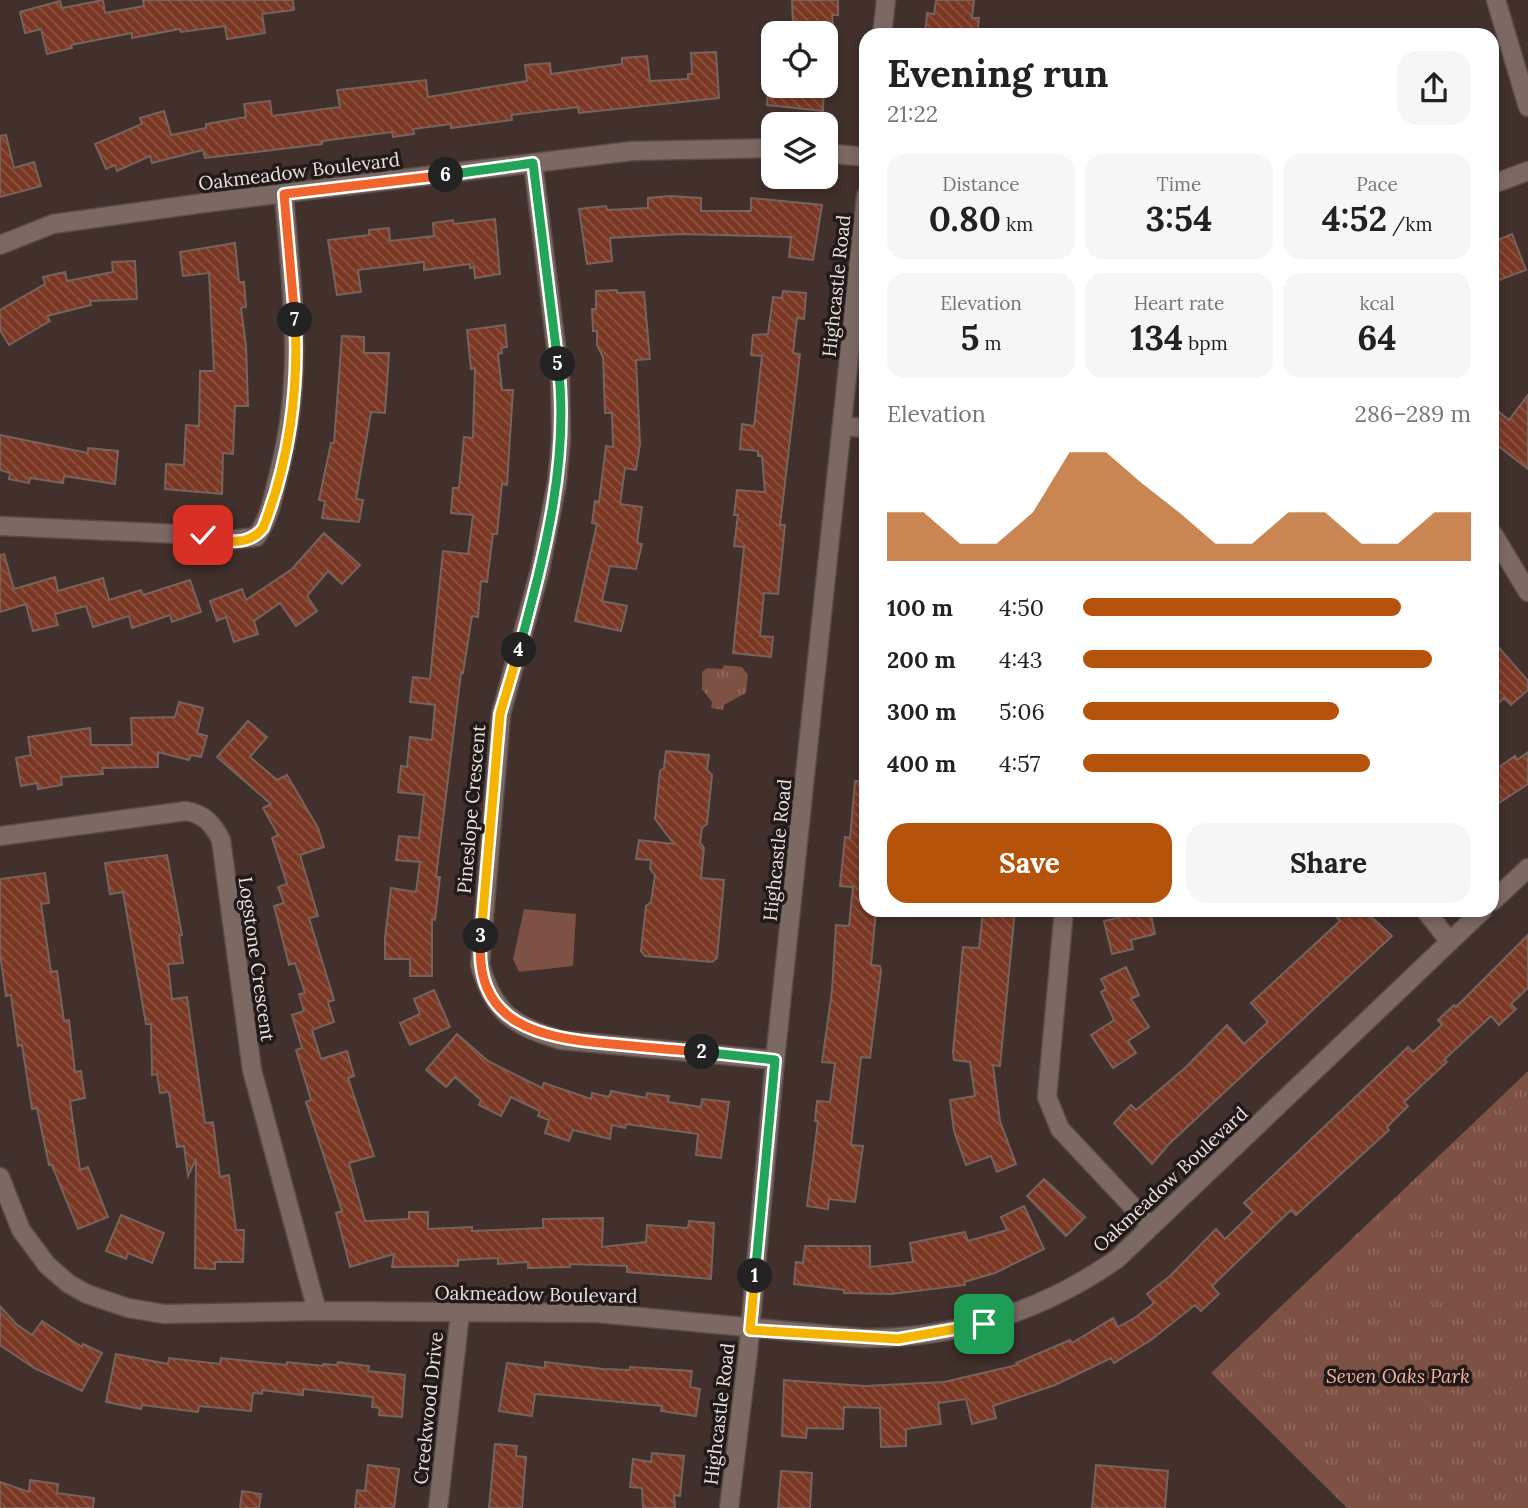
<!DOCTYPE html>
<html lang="en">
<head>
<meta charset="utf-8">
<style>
	:root { --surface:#fff; --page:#f6f6f6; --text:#222; --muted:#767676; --accent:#b45309 }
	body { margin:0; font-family:Lora,serif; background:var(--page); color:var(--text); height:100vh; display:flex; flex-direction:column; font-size:26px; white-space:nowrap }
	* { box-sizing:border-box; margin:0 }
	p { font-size:23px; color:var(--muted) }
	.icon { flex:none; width:38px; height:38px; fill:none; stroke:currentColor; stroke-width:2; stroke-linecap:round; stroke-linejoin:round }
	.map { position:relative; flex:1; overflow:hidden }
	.drawer { position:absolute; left:859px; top:28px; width:640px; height:889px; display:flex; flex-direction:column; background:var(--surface); border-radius:21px; box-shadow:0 4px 10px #0003 }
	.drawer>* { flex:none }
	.tools { position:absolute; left:761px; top:21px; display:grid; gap:14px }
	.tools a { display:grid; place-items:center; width:77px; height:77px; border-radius:14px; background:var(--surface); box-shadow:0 4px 10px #0003; font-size:35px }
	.pin { position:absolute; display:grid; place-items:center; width:60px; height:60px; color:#fff; margin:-30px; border-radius:14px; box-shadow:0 4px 10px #0006 }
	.km { position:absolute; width:35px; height:35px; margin:-18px; border-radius:50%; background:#222; color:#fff; font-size:19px; line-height:35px; text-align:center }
	.round { display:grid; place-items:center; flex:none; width:74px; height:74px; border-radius:21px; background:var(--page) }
	.head { display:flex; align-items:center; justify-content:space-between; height:119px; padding:0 28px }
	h1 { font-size:38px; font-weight:700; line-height:52px }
	.metrics { display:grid; grid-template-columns:repeat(3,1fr); gap:10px; height:119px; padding:7px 28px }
	.metrics div { display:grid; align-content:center; border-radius:18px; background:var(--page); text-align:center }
	.metrics b { font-size:35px; font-weight:700 }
	.metrics small { font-size:19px; font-weight:400 }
	.metrics p { font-size:19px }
	.chart { height:196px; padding:14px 28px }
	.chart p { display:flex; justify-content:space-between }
	.chart svg { width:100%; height:126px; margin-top:7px; fill:var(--accent); opacity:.7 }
	.cta { display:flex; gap:14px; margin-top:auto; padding:14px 28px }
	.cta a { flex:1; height:80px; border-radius:21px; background:var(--accent); color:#fff; font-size:28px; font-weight:700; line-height:80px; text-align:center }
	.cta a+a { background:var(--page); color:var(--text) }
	ul { padding:0 28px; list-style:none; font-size:23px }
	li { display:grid; grid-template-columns:112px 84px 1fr; align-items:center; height:52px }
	li i { height:18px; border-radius:9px; background:var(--accent) }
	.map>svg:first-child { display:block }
</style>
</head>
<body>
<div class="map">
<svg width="1528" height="1508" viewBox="0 0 1528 1508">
	<defs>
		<pattern id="park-tufts" width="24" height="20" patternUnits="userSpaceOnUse" patternTransform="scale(1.75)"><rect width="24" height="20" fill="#7d5143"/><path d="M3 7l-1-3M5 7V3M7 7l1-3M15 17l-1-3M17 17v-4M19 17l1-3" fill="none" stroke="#906a5e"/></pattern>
		<pattern id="building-back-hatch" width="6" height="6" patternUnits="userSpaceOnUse" patternTransform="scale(1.75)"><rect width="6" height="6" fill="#7a3824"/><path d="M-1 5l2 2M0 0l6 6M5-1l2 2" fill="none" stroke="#8d5443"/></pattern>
	</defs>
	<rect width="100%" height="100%" fill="#41302b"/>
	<!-- grass -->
	<path fill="#7d5143" d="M524 909 576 914 573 966 519 972 513 959Z"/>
	<!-- park -->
	<path fill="url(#park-tufts)" d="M724 665 742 667 748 675 746 693 724 705 723 710 711 708 712 702 702 689V672L707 668 722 669Z
		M1528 1071V1508H1347L1211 1373Z"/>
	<!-- building -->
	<path fill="url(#building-back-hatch)" stroke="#76635d" stroke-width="2" d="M103 0 105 13 144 6 143 0H293L294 10 262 14 265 33 227 39 225 26 181 32 180 29 132 38V33L71 45 72 48 47 54 41 29 25 33 20 12 60 1 62 8Z
		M792 0H838V15H832L833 26 793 25Z
		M936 0H974L972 18H979L977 35H925L927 13 934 14Z
		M716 52 719 98 579 113 578 107 511 115 512 120 451 128V124L413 129 414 134 393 137 392 132 322 141V144L205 158 203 150 152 163 150 156 117 171 115 165 106 169 95 144 142 124 140 118 164 111 171 135 206 128V124L246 117 244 104 270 101 272 116 340 107 337 90 426 80 428 97 527 81 525 65 550 63 551 74 622 64V58L647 56 650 81 688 79V74H692L691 53Z
		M768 86H824L823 111 767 105Z
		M6 135 14 168 34 162 41 186 0 197V136Z
		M670 196 701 198V211H751V198L822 205 813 260 789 257 791 237 681 234 610 238 612 261 587 264 579 209 606 206 607 210 648 208V198Z
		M495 219 500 274 475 278 474 267 470 268V264L424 270V262L358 270 361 292 337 295 328 240 369 235V230L389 228 390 241 434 236 433 223 453 220 454 224Z
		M1512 234 1526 270 1499 280 1493 264V242Z
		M235 243 239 282H244L246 307 241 308 246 346 248 406H235L233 454 223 453 222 494 165 489 166 464 184 465 186 425 199 426 200 371H214L209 273 183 276 180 252Z
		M135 261 137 299 90 301 91 305 47 316 50 321 9 345 0 330V310L45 284 43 277 65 272 67 281 113 272 112 262Z
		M617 290V293L644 292 650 359 636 360 640 444 636 470 625 468 620 504 642 507 637 543 642 544 636 569 610 566 602 601 627 606 621 631 575 621 597 524 592 523 595 501 599 502 606 446 613 447 612 413H605L603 357 597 345V331H593L592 309H596V291Z
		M783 291 806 293 804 319 797 318 793 353 800 354 780 525H785L778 594 764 593 760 636 773 637 771 657 733 653 744 547 734 546 738 515H734L737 490 765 492 762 456H758V451L740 449 742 424 754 426 762 356 751 355 753 335 768 334 773 297 782 298Z
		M505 325 507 347 501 348 502 353 498 354 502 390H513L507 485 502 484 497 534H493L487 582 481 581 478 617 472 616 463 673H461L436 877H440L435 920 432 919V976H410V959H385V938L391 888 416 892 420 862 396 860 399 836 419 838 424 795 398 792 401 766 407 767 410 737 432 740 435 705 410 702 413 677 430 679 443 551 468 554 473 515 451 513 453 488H459L464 437 473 438 475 368 471 369 467 330Z
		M342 336 364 337V353H389L385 413 371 412 356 499 363 500 359 522 322 518 325 501 319 500 331 443H334Z
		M1528 395V469L1493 442V420L1499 412 1509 420Z
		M0 435 88 453V448L118 451 115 484 64 476 63 483 30 478 29 483 9 479 10 473 0 470Z
		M324 533 360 565 342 584 328 571 307 596 317 611 296 626 280 603 254 621 258 634 234 642 226 617 217 621 210 601 242 589 246 600 292 569Z
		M4 554 14 589 55 577 58 591 103 578 109 600 141 590 143 595 190 580 201 612 172 622 170 615 132 628 129 616 93 627 86 606 55 614 58 625 33 631 26 604 0 612V555Z
		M1493 641 1528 681V690L1511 705 1504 698 1493 708Z
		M179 702 203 708 197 733 207 736 201 757 191 755 189 760 158 752V767L102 768 103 774 61 777 62 785 38 789 37 783 21 786 16 758 31 755 28 737 90 728 91 745H132L131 718 175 717Z
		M248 721 267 737 250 757 277 780 287 775 318 828 324 847 300 855 318 916 309 918 334 1000 328 1002 334 1022 312 1030 321 1059 347 1051 354 1076 348 1078 374 1156 349 1163 365 1221 409 1219V1212H428V1229L472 1227V1231L543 1228V1219L603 1218 602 1247 646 1242 647 1225 688 1228 689 1221 714 1223 711 1279 627 1272V1266L570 1264V1267L528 1268V1262L498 1264V1258L458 1260V1266L392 1267 394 1254 350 1267 336 1213 342 1211 306 1102 311 1100 296 1050 302 1048 292 1015 304 1011 299 994 305 993 295 963 289 965 274 906 284 903 278 887 287 884 272 838 278 835 263 808 271 804 217 757Z
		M666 751 709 755 707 770 712 775 707 824 702 828 700 842 704 848 701 878 724 880 717 958 712 962 645 956 641 951 646 906 651 902 655 875 650 869 651 860 636 859 639 840 674 844 655 819 660 771 664 768Z
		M1528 752V784L1493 807V771L1515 756 1517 760Z
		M855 781H866V910L876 911 871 965 880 966 881 971 870 1058 861 1057 851 1145 863 1146 855 1202 829 1199 828 1209 807 1206 818 1121H815L817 1101 830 1102 835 1063 822 1062 832 991 836 925 849 926 853 887 840 886 845 837 850 838Z
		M167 855 182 935 179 936 183 963 168 964 172 999 187 997 205 1123 213 1122 220 1177 229 1175 236 1230H244L243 1262H215V1269L195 1268 196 1159 188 1176 184 1146 177 1147 169 1092 160 1093 157 1074 152 1075 151 1024H146L123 892 110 894 105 863Z
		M45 873 49 903 41 904 51 972 57 971 64 1021 69 1020 75 1072 81 1071 85 1098 70 1101 80 1170 88 1167 108 1217 78 1229 52 1165H49L37 1108 32 1109 22 1045 18 1046 11 995 6 996 0 954V879Z
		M983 910H1015L1000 1066 993 1065 1000 1121 1016 1164 997 1172 991 1156 966 1165 954 1131 950 1100 975 1096 970 1062 954 1060 953 1052 963 947 979 948Z
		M1150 910 1155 934 1131 940 1133 949 1112 954 1104 921Z
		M1330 910H1364L1392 936 1169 1144 1152 1164 1114 1123 1131 1105 1136 1110 1186 1067 1227 1025 1244 1044 1268 1022 1251 1003 1340 921Z
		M1528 935V988L1511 1004 1516 1009 1499 1025 1491 1016 1444 1060 1447 1062 1404 1102 1408 1106 1387 1127 1389 1130 1296 1215 1291 1210 1212 1286 1219 1294 1201 1311 1195 1305 1151 1340 1114 1363 1111 1358 1055 1385 993 1406 996 1418 972 1424 966 1399 938 1403 941 1424 906 1429V1446L881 1447 880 1408 844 1407 843 1429 807 1428 806 1438 782 1436 784 1380 865 1386 944 1382 1017 1365 1016 1363 1070 1340 1072 1343 1113 1318 1118 1327 1136 1317 1154 1303 1147 1294 1170 1276 1216 1229 1225 1239 1253 1212 1244 1203 1408 1047 1413 1052 1442 1025 1438 1020 1454 1005 1456 1007Z
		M1126 967 1139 995 1131 999 1149 1027 1128 1041 1136 1053 1113 1068 1091 1035 1114 1020 1101 992 1106 989 1101 979Z
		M434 990 450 1027 410 1045 400 1023 420 1014 414 999Z
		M457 1034 488 1061 542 1088 544 1083 591 1099 592 1093 609 1097 611 1091 646 1098 647 1093 669 1096 668 1102 701 1107 702 1099 729 1102 721 1158 696 1155 698 1134 626 1124 625 1128 612 1125 610 1139 573 1130 569 1141 545 1133 549 1120 538 1116 540 1111 511 1097 501 1116 479 1105 481 1100 455 1077 446 1087 426 1070Z
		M1044 1179 1085 1217 1066 1236 1027 1196Z
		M1024 1206 1044 1249 995 1273 964 1282 965 1285 891 1294 844 1293V1290L794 1284 796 1262 803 1263 805 1246H870V1267L913 1262 910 1243 965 1232 968 1241 1007 1230 1001 1217Z
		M121 1215 164 1233 152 1263 128 1253 126 1259 106 1251Z
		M0 1306 16 1324 32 1335 42 1321 82 1347 83 1344 102 1353 82 1391 34 1368 0 1345Z
		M116 1354 168 1364 169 1358 220 1364 221 1358 287 1365V1362L323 1366V1364L337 1365 338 1362 369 1366 368 1371 405 1375 402 1417 379 1415 380 1408 372 1407 373 1397 303 1389V1395L262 1390V1394L253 1393 251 1411 199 1406 198 1412 142 1405 141 1409 106 1402Z
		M545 1362 603 1369 630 1370V1367L692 1371 690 1387 700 1389 696 1416 661 1411 662 1406 535 1394 532 1416 499 1411 507 1363 545 1368Z
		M495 1444 517 1446 516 1456 526 1457 522 1508H489Z
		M652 1453 684 1456 680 1496 674 1495 675 1508H643L642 1488 630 1487 633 1459 651 1462Z
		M368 1465 399 1469 394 1508H355L357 1490 365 1491Z
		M1096 1465 1168 1471 1165 1508H1092Z
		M781 1471 812 1473 810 1508H778Z
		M30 1480 58 1484 57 1493 94 1498 93 1508H0V1482L29 1492Z
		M242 1491 261 1494 259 1508H240Z"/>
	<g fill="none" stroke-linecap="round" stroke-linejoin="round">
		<!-- minor casing -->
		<g stroke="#5a4c48" stroke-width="21">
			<path id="minor" d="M882 35 886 0
				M826 153 866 157
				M533 163 560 378 561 439 557 482 540 570 501 714 480 965C494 1014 514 1026 561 1040L775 1060
				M1493 184 1528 171
				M0 245 53 224 204 203 632 151 774 148
				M843 426 866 428
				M0 526 203 535 222 541 256 537C269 520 273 498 278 477 305 375 292 297 284 194
				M1493 534 1528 592
				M0 836 186 811C204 814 213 824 221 840L252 1070 317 1311
				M1493 901 1528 868
				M1064 910 1047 1097 1060 1129 1151 1226
				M1425 910 1450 942
				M0 1177 21 1230 47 1265 69 1284 87 1294 128 1308 164 1314 317 1311 597 1313 862 1338C955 1339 1041 1312 1117 1259L1483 910
				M438 1508 460 1313
				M729 1508 748 1352 775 1060 866 196"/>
		</g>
		<!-- secondary casing -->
		<g stroke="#5a4c48" stroke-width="21">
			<path id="secondary" d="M1496 0 1528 107"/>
		</g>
		<!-- minor -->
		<use href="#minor" stroke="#7c6963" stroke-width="18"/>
		<!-- secondary -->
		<use href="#secondary" stroke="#7c6963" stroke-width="18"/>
	</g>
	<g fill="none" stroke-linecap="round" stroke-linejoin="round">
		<!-- split-1 casing -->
		<g stroke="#fff" stroke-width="14">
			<path id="split-1" d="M755 1276 750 1330 898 1339 984 1324"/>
		</g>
		<!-- split-2 casing -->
		<g stroke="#fff" stroke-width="14">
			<path id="split-2" d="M702 1052 775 1060 755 1276"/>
		</g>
		<!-- split-3 casing -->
		<g stroke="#fff" stroke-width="14">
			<path id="split-3" d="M481 936C472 1025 540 1038 611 1044 642 1047 672 1050 702 1052"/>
		</g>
		<!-- split-4 casing -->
		<g stroke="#fff" stroke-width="14">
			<path id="split-4" d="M481 936 500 714 519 650"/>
		</g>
		<!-- split-5 casing -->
		<g stroke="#fff" stroke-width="14">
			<path id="split-5" d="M519 650C544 556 570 461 558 364"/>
		</g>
		<!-- split-6 casing -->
		<g stroke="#fff" stroke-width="14">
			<path id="split-6" d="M446 175 533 163 558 364"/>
		</g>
		<!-- split-7 casing -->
		<g stroke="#fff" stroke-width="14">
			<path id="split-7" d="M295 320 284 194 446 175"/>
		</g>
		<!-- split-8 casing -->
		<g stroke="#fff" stroke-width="14">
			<path id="split-8" d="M203 535C225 542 248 547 263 528 289 463 299 389 295 320"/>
		</g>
		<!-- split-1 -->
		<use href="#split-1" stroke="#f5b400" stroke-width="9"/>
		<!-- split-2 -->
		<use href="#split-2" stroke="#22a559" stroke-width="9"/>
		<!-- split-3 -->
		<use href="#split-3" stroke="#f0652b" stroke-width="9"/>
		<!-- split-4 -->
		<use href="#split-4" stroke="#f5b400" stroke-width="9"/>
		<!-- split-5 -->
		<use href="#split-5" stroke="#22a559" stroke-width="9"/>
		<!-- split-6 -->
		<use href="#split-6" stroke="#22a559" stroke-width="9"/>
		<!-- split-7 -->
		<use href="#split-7" stroke="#f0652b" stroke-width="9"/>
		<!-- split-8 -->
		<use href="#split-8" stroke="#f5b400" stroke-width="9"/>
	</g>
	<g text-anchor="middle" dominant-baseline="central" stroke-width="7" stroke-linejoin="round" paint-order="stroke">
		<!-- street labels -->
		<g font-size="19" fill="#ebe0dd" stroke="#221a18">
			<text transform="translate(299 171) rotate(-7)">Oakmeadow Boulevard</text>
			<text transform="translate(836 286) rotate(-84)">Highcastle Road</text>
			<text transform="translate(471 809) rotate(-85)">Pineslope Crescent</text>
			<text transform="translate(777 850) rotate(-84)">Highcastle Road</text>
			<text transform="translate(257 959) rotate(82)">Logstone Crescent</text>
			<text transform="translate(1170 1179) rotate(-43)">Oakmeadow Boulevard</text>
			<text transform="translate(536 1294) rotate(1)">Oakmeadow Boulevard</text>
			<text transform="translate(428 1408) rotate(-84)">Creekwood Drive</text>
			<text transform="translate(719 1414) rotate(-83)">Highcastle Road</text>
		</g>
		<!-- park labels -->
		<g font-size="19" font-style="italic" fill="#f2b4a2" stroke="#221a18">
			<text x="1398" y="1376">Seven Oaks Park</text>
		</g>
	</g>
</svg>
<div class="tools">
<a><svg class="icon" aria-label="locate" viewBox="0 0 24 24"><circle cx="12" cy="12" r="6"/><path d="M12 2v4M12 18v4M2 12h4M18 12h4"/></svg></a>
<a><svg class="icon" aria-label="layers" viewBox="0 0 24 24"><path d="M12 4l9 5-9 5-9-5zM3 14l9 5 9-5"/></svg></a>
</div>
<div class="pin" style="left:984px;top:1324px;background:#1e9e55"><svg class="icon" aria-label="arrive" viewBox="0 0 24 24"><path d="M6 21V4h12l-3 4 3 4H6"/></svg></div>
<div class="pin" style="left:203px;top:535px;background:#d93025"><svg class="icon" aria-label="check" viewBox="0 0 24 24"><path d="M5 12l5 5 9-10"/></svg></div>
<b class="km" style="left:755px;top:1276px">1</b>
<b class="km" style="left:702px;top:1052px">2</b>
<b class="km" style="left:481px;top:936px">3</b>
<b class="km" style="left:519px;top:650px">4</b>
<b class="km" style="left:558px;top:364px">5</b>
<b class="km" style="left:446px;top:175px">6</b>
<b class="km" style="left:295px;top:320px">7</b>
<section class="drawer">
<div class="head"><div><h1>Evening run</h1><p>21:22</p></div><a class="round"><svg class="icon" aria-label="share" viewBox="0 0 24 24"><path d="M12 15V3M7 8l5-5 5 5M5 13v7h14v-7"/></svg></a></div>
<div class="metrics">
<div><p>Distance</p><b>0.80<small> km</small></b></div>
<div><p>Time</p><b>3:54</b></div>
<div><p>Pace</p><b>4:52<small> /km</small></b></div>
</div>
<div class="metrics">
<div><p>Elevation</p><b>5<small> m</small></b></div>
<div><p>Heart rate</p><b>134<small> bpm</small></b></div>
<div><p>kcal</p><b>64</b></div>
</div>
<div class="chart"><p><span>Elevation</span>286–289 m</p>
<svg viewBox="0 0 160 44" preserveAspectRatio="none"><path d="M0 44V27L10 27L20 38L30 38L40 27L50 6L60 6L70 17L80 27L90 38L100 38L110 27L120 27L130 38L140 38L150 27L160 27V44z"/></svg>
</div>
<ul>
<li><b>100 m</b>4:50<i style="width:82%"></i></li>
<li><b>200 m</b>4:43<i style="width:90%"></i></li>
<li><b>300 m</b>5:06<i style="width:66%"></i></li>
<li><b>400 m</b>4:57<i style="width:74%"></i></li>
</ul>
<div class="cta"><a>Save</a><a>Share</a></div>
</section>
</div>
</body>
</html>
